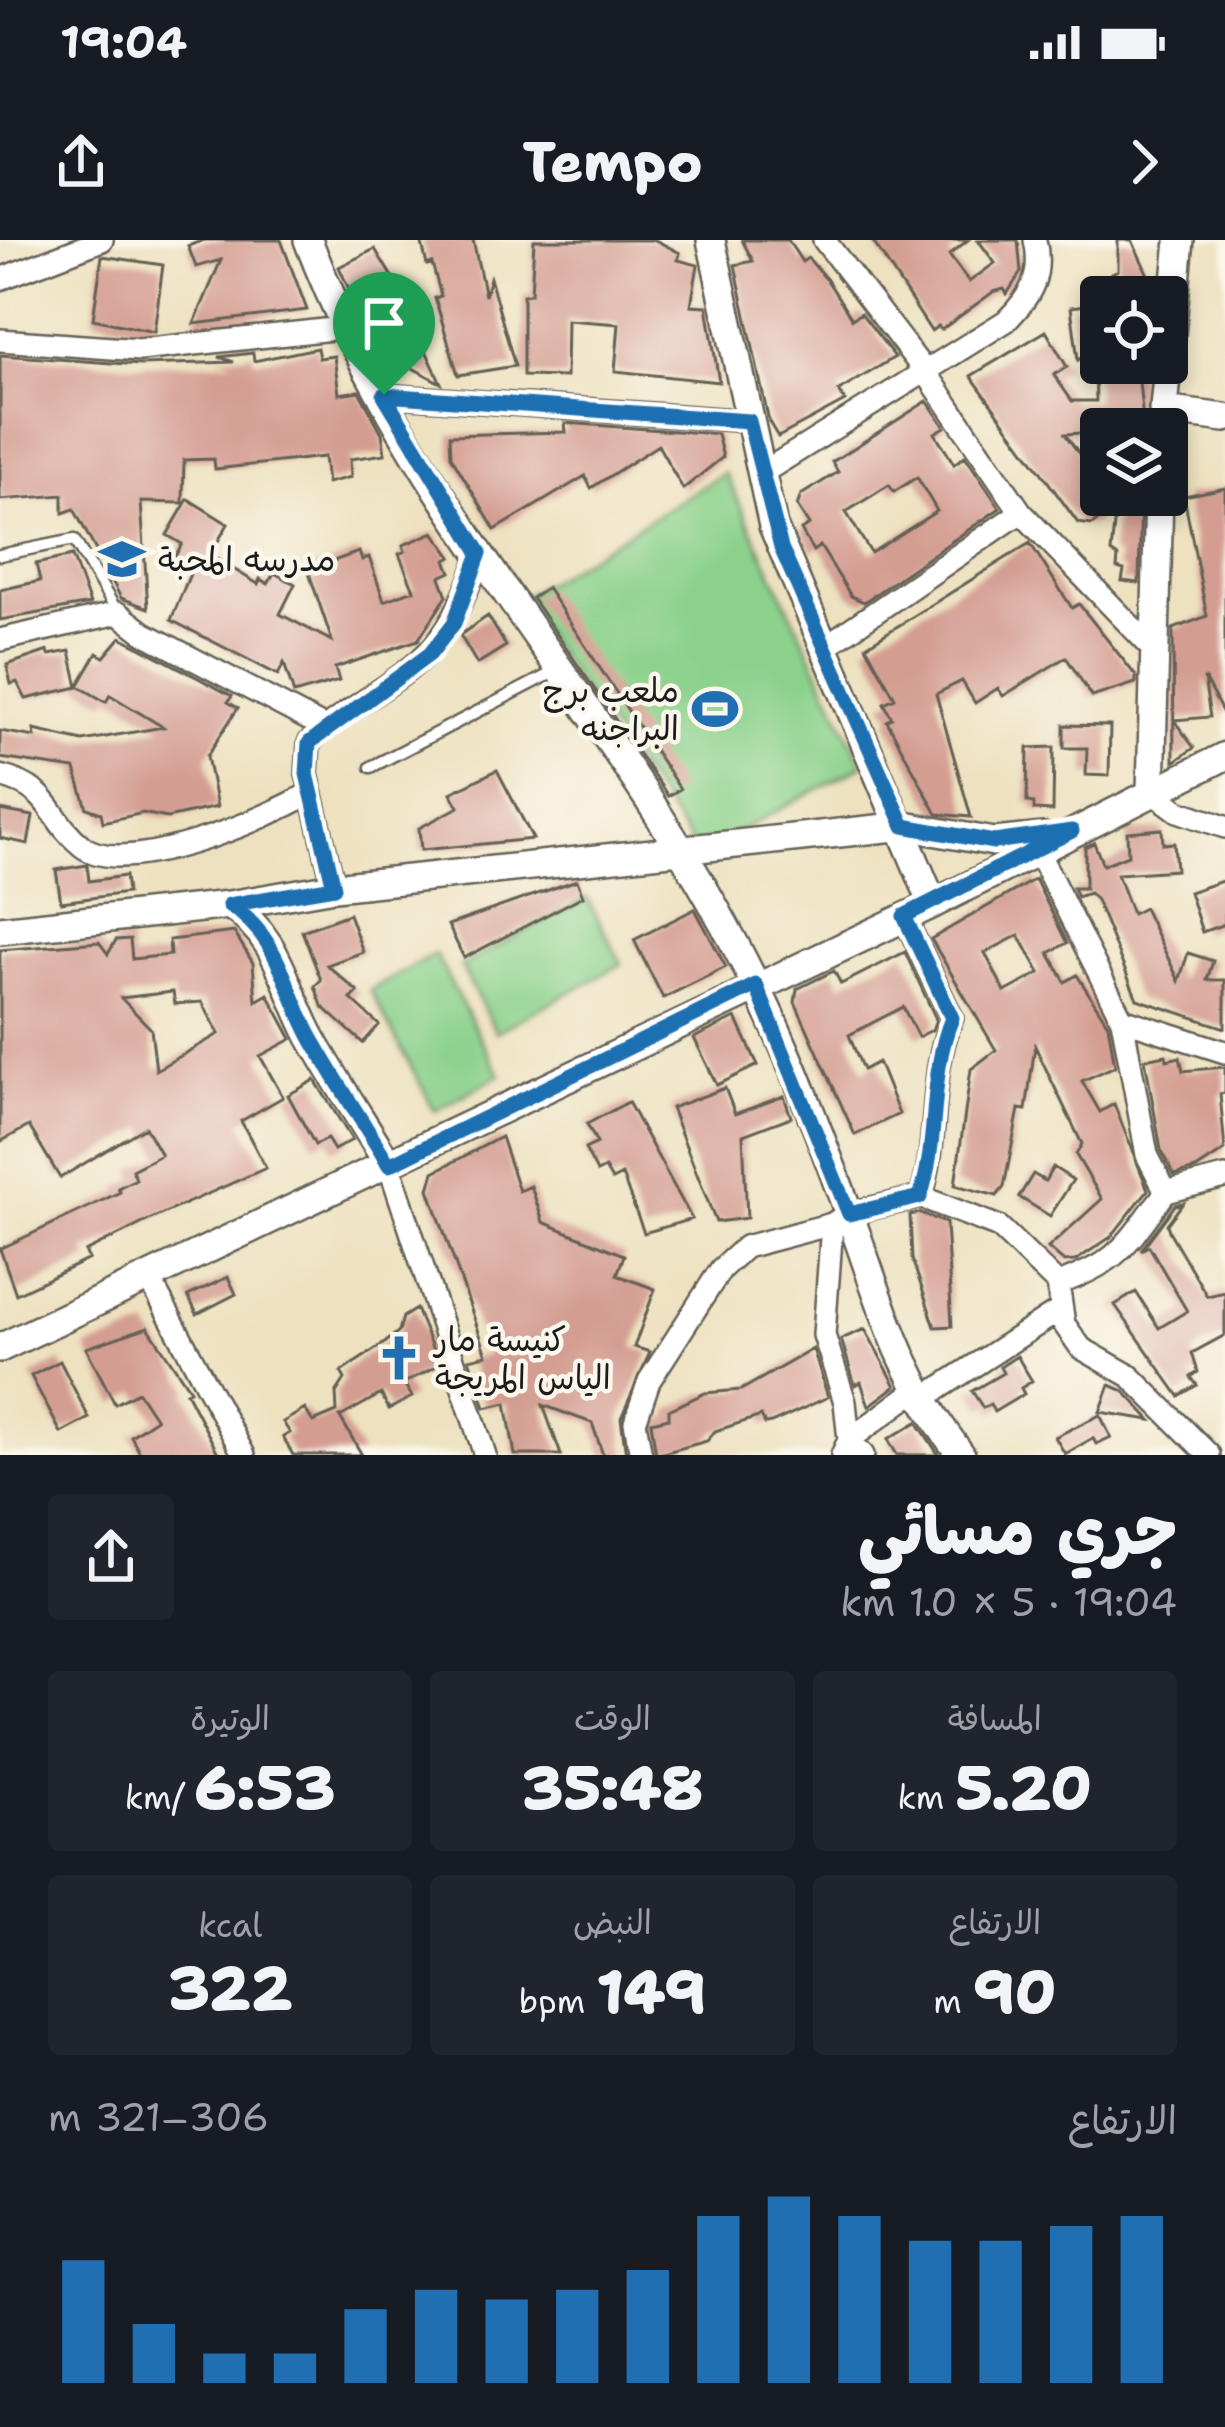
<!DOCTYPE html>
<html lang="ar">
<head>
<meta charset="utf-8">
<style>
	:root { --surface:#171b24; --page:#20242c; --text:#f1f3f6; --muted:#9ea1a6; --accent:#1f6fb2 }
	body { margin:0; font-family:"Shantell Sans","Playpen Sans Arabic",sans-serif; background:var(--page); color:var(--text); direction:rtl; height:100vh; display:flex; flex-direction:column; font-size:45px; white-space:nowrap }
	* { box-sizing:border-box; margin:0 }
	p { font-size:39px; color:var(--muted) }
	.icon { flex:none; width:66px; height:66px; fill:none; stroke:currentColor; stroke-width:2; stroke-linecap:round; stroke-linejoin:round }
	.map { position:relative; height:1215px; overflow:hidden; direction:ltr }
	.sheet { display:flex; flex-direction:column; background:var(--surface); flex:1 }
	.sheet>* { flex:none }
	.buttons { position:absolute; left:1080px; top:36px; display:grid; gap:24px }
	.buttons a { display:grid; place-items:center; width:108px; height:108px; border-radius:12px; background:var(--surface); box-shadow:0 6px 18px #0003; font-size:60px }
	.pin { position:absolute; display:grid; place-items:center; width:102px; height:102px; color:#fff; margin:-123px -51px; border-radius:50% 50% 50% 0; rotate:-45deg; box-shadow:0 0 12px #0007 }
	.pin .icon { rotate:45deg }
	.round { display:grid; place-items:center; flex:none; width:126px; height:126px; border-radius:12px; background:var(--page) }
	.headline { display:flex; align-items:center; justify-content:space-between; height:204px; padding:0 48px }
	h1 { font-size:66px; font-weight:800; line-height:90px }
	.stats { display:grid; grid-template-columns:repeat(3,1fr); gap:18px; height:204px; padding:12px 48px }
	.stats div { display:grid; align-content:center; border-radius:12px; background:var(--page); text-align:center }
	.stats b { font-size:60px; font-weight:800 }
	.stats small { font-size:33px; font-weight:400 }
	.stats p { font-size:33px }
	.chart { height:336px; padding:24px 48px }
	.chart p { display:flex; justify-content:space-between }
	.chart svg { width:100%; height:216px; margin-top:12px; stroke:var(--accent); stroke-width:6 }
	.status { display:flex; justify-content:space-between; align-items:center; height:84px; padding:0 60px; background:var(--surface); direction:ltr }
	.status svg { height:33px; fill:currentColor }
	header { display:flex; justify-content:space-between; align-items:center; height:156px; padding:0 48px; background:var(--surface); font-size:54px; font-weight:800 }
	.map>svg:first-child { display:block }
</style>
</head>
<body>
<div class="status"><b>19:04</b><svg viewBox="0 0 49 12"><path d="M0 12V9h3v3zM5 12V6h3v6zM10 12V3h3v9zM15 12V0h3v12zM26 1h20v11H26zM47 4h2v5h-2z"/></svg></div>
<header><svg class="icon" aria-label="forward" viewBox="0 0 24 24"><path d="M9 5l7 7-7 7"/></svg>Tempo<svg class="icon" aria-label="share" viewBox="0 0 24 24"><path d="M12 15V3M7 8l5-5 5 5M5 13v7h14v-7"/></svg></header>
<div class="map">
<svg width="1225" height="1215" viewBox="0 0 1225 1215">
	<rect width="100%" height="100%" fill="#fbf7ec"/>
	<filter id="ink" filterUnits="userSpaceOnUse"><feTurbulence type="fractalNoise" baseFrequency=".00833" numOctaves="2"/><feDisplacementMap in="SourceGraphic" scale="24" xChannelSelector="R" yChannelSelector="G"/><feConvolveMatrix kernelMatrix="1 2 1 2 8 2 1 2 1" color-interpolation-filters="sRGB"/></filter>
	<filter id="wash" filterUnits="userSpaceOnUse"><feTurbulence type="fractalNoise" baseFrequency=".004" numOctaves="4" result="noise"/><feDisplacementMap in="SourceGraphic" scale="48" xChannelSelector="R" yChannelSelector="G"/><feGaussianBlur stdDeviation="2.7" result="paint"/><feColorMatrix in="noise" values="0 0 0 0 0 0 0 0 0 0 0 0 0 0 0 0 0 1.4 0 .05"/><feComposite in="paint" operator="in"/></filter>
	<g filter="url(#wash)">
		<rect width="100%" height="100%" fill="#ede1c0"/>
		<!-- green -->
		<path fill="#8bd18c" stroke="#547654" stroke-width="3" d="M725 233 863 525 698 613 519 359Z
			M587 658 622 724 496 792 461 726Z
			M435 714 500 835 435 871 370 750Z"/>
		<g id="blocks">
			<!-- building -->
			<path fill="#d49d92" fill-rule="evenodd" d="M204 0H281L307 70 194 84 221 20 196 27 188 6Z
				M421 0H473L485 56 490 38 515 126 458 135 435 58 441 56 432 23 427 25Z
				M534 0H655L680 13 678 20 698 25 691 65 707 66 719 142 615 131 619 84 567 80 566 137 523 136V55L531 54Z
				M742 0H788L802 22 808 18 827 40 852 79 861 73 895 117 839 151 845 161 778 197 769 182 735 25 753 21Z
				M872 0H968L949 15 969 42 995 23 978 0H1018L1021 32 1007 54 1004 49 993 52 941 90 938 86 931 91Z
				M1118 0H1132L1149 37 1120 51 1112 33 1118 30Z
				M375 9 392 37 441 143 405 124 393 84 379 91 370 73 362 78 339 27Z
				M102 16 163 25 154 92 93 79Z
				M1101 63V107L1078 120 1071 67Z
				M1046 91 1067 127 1054 135 1072 161H1096L1095 123H1137L1144 189 1065 194 1101 244V255H1141L1139 343 1122 341 1124 330 1117 328 1118 317 1111 312 1116 266 1092 285 1078 283 971 136Z
				M317 108 319 118 334 116 339 154 359 151 382 193 385 214 350 219 351 237 327 243 324 217 215 229 214 219 184 220 183 263 141 262 148 368 121 358 74 269 63 273V255L0 260V115L141 125 234 122 219 117 253 113 254 121Z
				M927 161 945 187 935 193 954 224 965 216 1000 268 864 362 851 356 820 306 813 311 801 290 809 285 797 266 801 255 838 232 832 222ZM917 237 937 271 871 313 846 272 889 245 894 252Z
				M565 183 717 194 723 217 683 249 658 205 591 248 585 236 495 290 451 216 450 195 566 192Z
				M1225 248V477L1204 438 1210 477 1174 480 1194 508 1174 522 1173 389 1207 376 1184 256Z
				M188 259 228 284 210 315 258 344 260 339 268 344 274 333 295 344 280 374 332 401 308 330 359 312 362 320 369 317 384 361 414 350 399 314 405 311 403 305 434 292 452 317 446 320 451 332 440 337 447 356 418 400 335 428 339 441 294 454 284 423 278 435 171 380 192 329 174 318 182 304 167 295Z
				M1030 303 1072 368 1079 364 1136 436V443L1092 457 1066 417 1003 456 998 448 975 463 962 441 936 454 971 577 937 574 887 481 892 478 884 463 895 458 866 406Z
				M72 316 90 364 0 380V350L40 341 36 324Z
				M547 348 680 549 668 556 532 358Z
				M488 376 506 406 477 424 460 395Z
				M121 397 232 456 228 462 238 468 207 516 217 567 167 578 143 573 103 582 101 573 87 568 75 529 0 518V491L35 497 34 490 83 501 163 487 110 455 106 462 78 446 97 413 104 417Z
				M48 411 49 415 70 411 78 447 26 459 17 442 11 444 7 425Z
				M1064 485 1110 486 1109 536 1086 535 1087 508H1064Z
				M1054 507 1053 571 1034 570V563L1027 562 1028 508Z
				M497 530 533 599 421 610 419 588 459 567 451 553Z
				M0 570 33 576 28 604 0 598Z
				M1162 589 1163 604 1174 603 1176 630 1117 634 1132 674 1144 668 1179 741 1188 713 1213 721 1207 740H1225V788L1137 759 1096 660 1089 653 1077 657 1073 648H1085V607L1094 603 1103 625 1128 615 1127 592Z
				M87 625 89 641 125 636 127 653 61 662 56 630Z
				M1035 639 1067 703 1049 713 1065 742 1077 735 1108 784 1115 826 1082 841 1100 872 1114 864 1148 950 1111 997 1075 1021 1064 1022 1048 1008 1102 959 1076 915 1082 904 1035 806 1026 870 1019 869 1004 947 997 956 955 945 971 829 996 810 931 699ZM1019 695 1040 733 1005 752 985 713Z
				M577 640 583 656 464 718 448 685Z
				M1225 640V684L1202 692 1189 652Z
				M695 669 726 727 663 758 634 700Z
				M349 674 363 712 327 725 358 752 351 759 379 785 363 803 322 766 315 746 321 740 302 691Z
				M234 692 253 723 256 761 268 754 292 799 260 816 283 857 241 881 266 928 151 979 85 1012 89 1019 16 1054 0 1009 120 952 118 948 136 939 132 930 161 915 145 887 60 938 29 886 0 902V710L99 702 108 714 116 700 130 699 132 719 170 715 169 700ZM173 752 175 764 202 762 219 794 156 830 151 789 121 758Z
				M905 712 936 779 932 790 918 797 903 767 849 795 863 830 878 822 899 874 855 895 795 762 797 749 834 731 841 744Z
				M736 778 758 825 717 845 694 798Z
				M1166 815 1167 820 1180 817 1183 831 1225 827V853L1220 854 1225 910 1196 929 1174 935 1161 910 1145 819Z
				M315 840 352 900 334 910 327 899 315 905 288 855Z
				M725 848 735 874 784 856 791 877 743 895 747 978 716 982 671 868Z
				M628 862 692 979 644 993 622 935 612 940 605 928 597 932 585 909 597 903 587 884Z
				M501 897 519 951 531 946 543 982 624 1015 617 1035 655 1049 634 1107 650 1112 621 1178 626 1215H603L592 1183 543 1165 561 1215H515L506 1163 485 1168 469 1119 487 1115 429 949 434 932Z
				M1053 927 1073 940 1050 976 1019 957 1033 934 1045 941Z
				M1183 963 1167 984 1169 991 1207 1056 1225 1052V1095L1192 1113 1198 1132 1191 1137 1197 1145 1179 1156 1115 1065 1136 1052 1159 1088 1187 1071 1149 1006 1141 1010 1175 965Z
				M920 973 946 983 952 1086 935 1087 912 1019 910 975Z
				M228 1037 236 1054 197 1074 188 1056Z
				M416 1069 439 1125 404 1143 412 1157 389 1169 381 1154 340 1177 362 1215H293L283 1197 290 1193 283 1182 305 1169 313 1182 337 1172 336 1153 345 1139 341 1132 386 1102 399 1091 403 1077Z
				M148 1087 190 1150 186 1152 219 1215H141L131 1196 156 1179 138 1152 115 1164 86 1108Z
				M865 1089 896 1146 869 1166 861 1142 855 1145 841 1099Z
				M813 1109 828 1157 771 1183 765 1184 761 1176 715 1191 707 1201 656 1215 651 1182 669 1178V1170L705 1153 741 1150Z
				M1017 1116 1032 1141 1021 1148 1024 1154 994 1172 990 1164 983 1168 972 1151 1003 1133 1000 1127Z
				M60 1121 89 1178 61 1193 31 1136Z
				M1110 1145 1124 1151 1151 1180 1100 1172Z
				M1100 1175 1111 1197 1096 1204 1093 1198 1065 1214 1055 1197Z
				M917 1182 938 1214V1215H897L888 1199Z"/>
		</g>
	</g>
	<g filter="url(#ink)">
		<use href="#blocks" fill-opacity="0" stroke="#656155" stroke-width="3"/>
		<g fill="none" stroke-linecap="round" stroke-linejoin="round">
			<!-- lane casing -->
			<g stroke="#656155" stroke-width="15">
				<path id="lane" d="M0 315 74 300 118 373
					M371 527 556 431"/>
			</g>
			<!-- street casing -->
			<g stroke="#656155" stroke-width="26">
				<path id="street" d="M824 0 927 134 1021 272 1153 409
					M0 39 102 0
					M0 100 140 110 342 88
					M384 155 749 181
					M762 233 1006 81C1031 56 1043 36 1035 0
					M0 400 118 373 144 393 325 488 309 503 307 534 334 647
					M826 406 1021 272
					M325 488C412 425 445 423 480 313
					M0 536C55 550 45 576 82 606 124 640 268 578 310 553
					M1151 551 1178 571 1225 587
					M1036 608 1122 779 1147 915 1166 952
					M904 676 952 778C928 836 940 898 921 957
					M1122 779 1225 812
					M389 925 485 1215
					M149 1038 244 1215
					M1058 1044C1125 1019 1125 1004 1166 952L1225 937
					M921 1160 1060 1070
					M641 1215 635 1182 649 1141 721 1029 745 1007 832 984
					M842 1215 849 1200 915 1151
					M863 1215 849 1200 845 1162 824 1095 832 984 849 973 921 957 999 987 1058 1044 1064 1084 1081 1108 1130 1136 1209 1215"/>
			</g>
			<!-- secondary casing -->
			<g stroke="#656155" stroke-width="32">
				<path id="secondary" d="M308 0C411 272 629 484 755 744 792 819 822 901 851 979 884 1071 900 1135 961 1215
					M711 0 773 286 933 664
					M1163 170 1225 178
					M1162 189 1180 0
					M1151 551 1159 255
					M229 665C279 695 285 749 311 797 335 840 363 882 389 925
					M0 690 229 665 334 647 905 586 994 602 1044 597
					M0 1108 933 664 1225 516"/>
			</g>
			<!-- lane -->
			<use href="#lane" stroke="#fff" stroke-width="10"/>
			<!-- street -->
			<use href="#street" stroke="#fff" stroke-width="21"/>
			<!-- secondary -->
			<use href="#secondary" stroke="#fff" stroke-width="27"/>
		</g>
	</g>
	<g fill="none" stroke-linecap="round" stroke-linejoin="round" filter="url(#ink)">
		<!-- route casing -->
		<g stroke="#fff" stroke-width="24">
			<path id="route" d="M384 155 749 181 781 308 904 586 994 602 1072 591 904 676 952 778C928 836 940 898 920 957L849 974 756 745 389 925C363 882 335 840 311 797 285 749 279 695 229 665L334 647 307 534 309 503 430 414 454 383 480 313Z"/>
		</g>
		<!-- route -->
		<use href="#route" stroke="#1f6fb2" stroke-width="15"/>
	</g>
	<!-- icons -->
	<defs>
		<g id="school-bare" transform="scale(3.6)"><path d="M0-5L7-2L0 1L-7-2ZM-4 1L0 2.5L4 1V4Q0 6-4 4Z" fill="#1f6fb2" stroke="#fbf7ec" stroke-width="2.5" paint-order="stroke"/></g>
		<g id="stadium-bare" transform="scale(3.6)"><path d="M0-5a6.5 5 0 1 0 0 10a6.5 5 0 1 0 0-10ZM-3.5-1.8h7v3.6h-7Z" fill="#1f6fb2" stroke="#fbf7ec" stroke-width="2.5" paint-order="stroke"/></g>
		<g id="church-bare" transform="scale(3.6)"><path d="M-1.2-6h2.4v3.5h3.3v2.4h-3.3V6h-2.4V-.1h-3.3v-2.4h3.3Z" fill="#1f6fb2" stroke="#fbf7ec" stroke-width="2.5" paint-order="stroke"/></g>
	</defs>
	<g fill-rule="evenodd">
		<use href="#school-bare" x="122" y="319"/>
		<use href="#stadium-bare" x="715" y="469"/>
		<use href="#church-bare" x="399" y="1118"/>
	</g>
	<g text-anchor="middle" dominant-baseline="central" stroke-width="9" stroke-linejoin="round" paint-order="stroke">
		<!-- poi labels -->
		<g font-size="33" fill="#1c1c1c" stroke="#fbf7ec" text-anchor="start">
			<text x="158" y="319">مدرسه المحبة</text>
			<text x="679" y="450" text-anchor="end">ملعب برج<tspan x="679" dy="38">البراجنه</tspan></text>
			<text x="435" y="1099">كنيسة مار<tspan x="435" dy="38">الياس المريجة</tspan></text>
		</g>
	</g>
</svg>
<div class="buttons">
<a><svg class="icon" aria-label="locate" viewBox="0 0 24 24"><circle cx="12" cy="12" r="6"/><path d="M12 2v4M12 18v4M2 12h4M18 12h4"/></svg></a>
<a><svg class="icon" aria-label="layers" viewBox="0 0 24 24"><path d="M12 4l9 5-9 5-9-5zM3 14l9 5 9-5"/></svg></a>
</div>
<div class="pin" style="left:384px;top:155px;background:#1e9e55"><svg class="icon" aria-label="arrive" viewBox="0 0 24 24"><path d="M6 21V4h12l-3 4 3 4H6"/></svg></div>
</div>
<section class="sheet">
<div class="headline"><div><h1>جري مسائي</h1><p>19:04 · 5 × 1.0 km</p></div><a class="round"><svg class="icon" aria-label="share" viewBox="0 0 24 24"><path d="M12 15V3M7 8l5-5 5 5M5 13v7h14v-7"/></svg></a></div>
<div class="stats">
<div><p>المسافة</p><b>5.20<small> km</small></b></div>
<div><p>الوقت</p><b>35:48</b></div>
<div><p>الوتيرة</p><b>6:53<small> /km</small></b></div>
</div>
<div class="stats">
<div><p>الارتفاع</p><b>90<small> m</small></b></div>
<div><p>النبض</p><b>149<small> bpm</small></b></div>
<div><p>kcal</p><b>322</b></div>
</div>
<div class="chart"><p><span>الارتفاع</span>306–321 m</p>
<svg viewBox="0 0 160 44" preserveAspectRatio="none"><path d="M5 44V19M15 44V32M25 44V38M35 44V38M45 44V29M55 44V25M65 44V27M75 44V25M85 44V21M95 44V10M105 44V6M115 44V10M125 44V15M135 44V15M145 44V12M155 44V10"/></svg>
</div>
</section>
</body>
</html>
